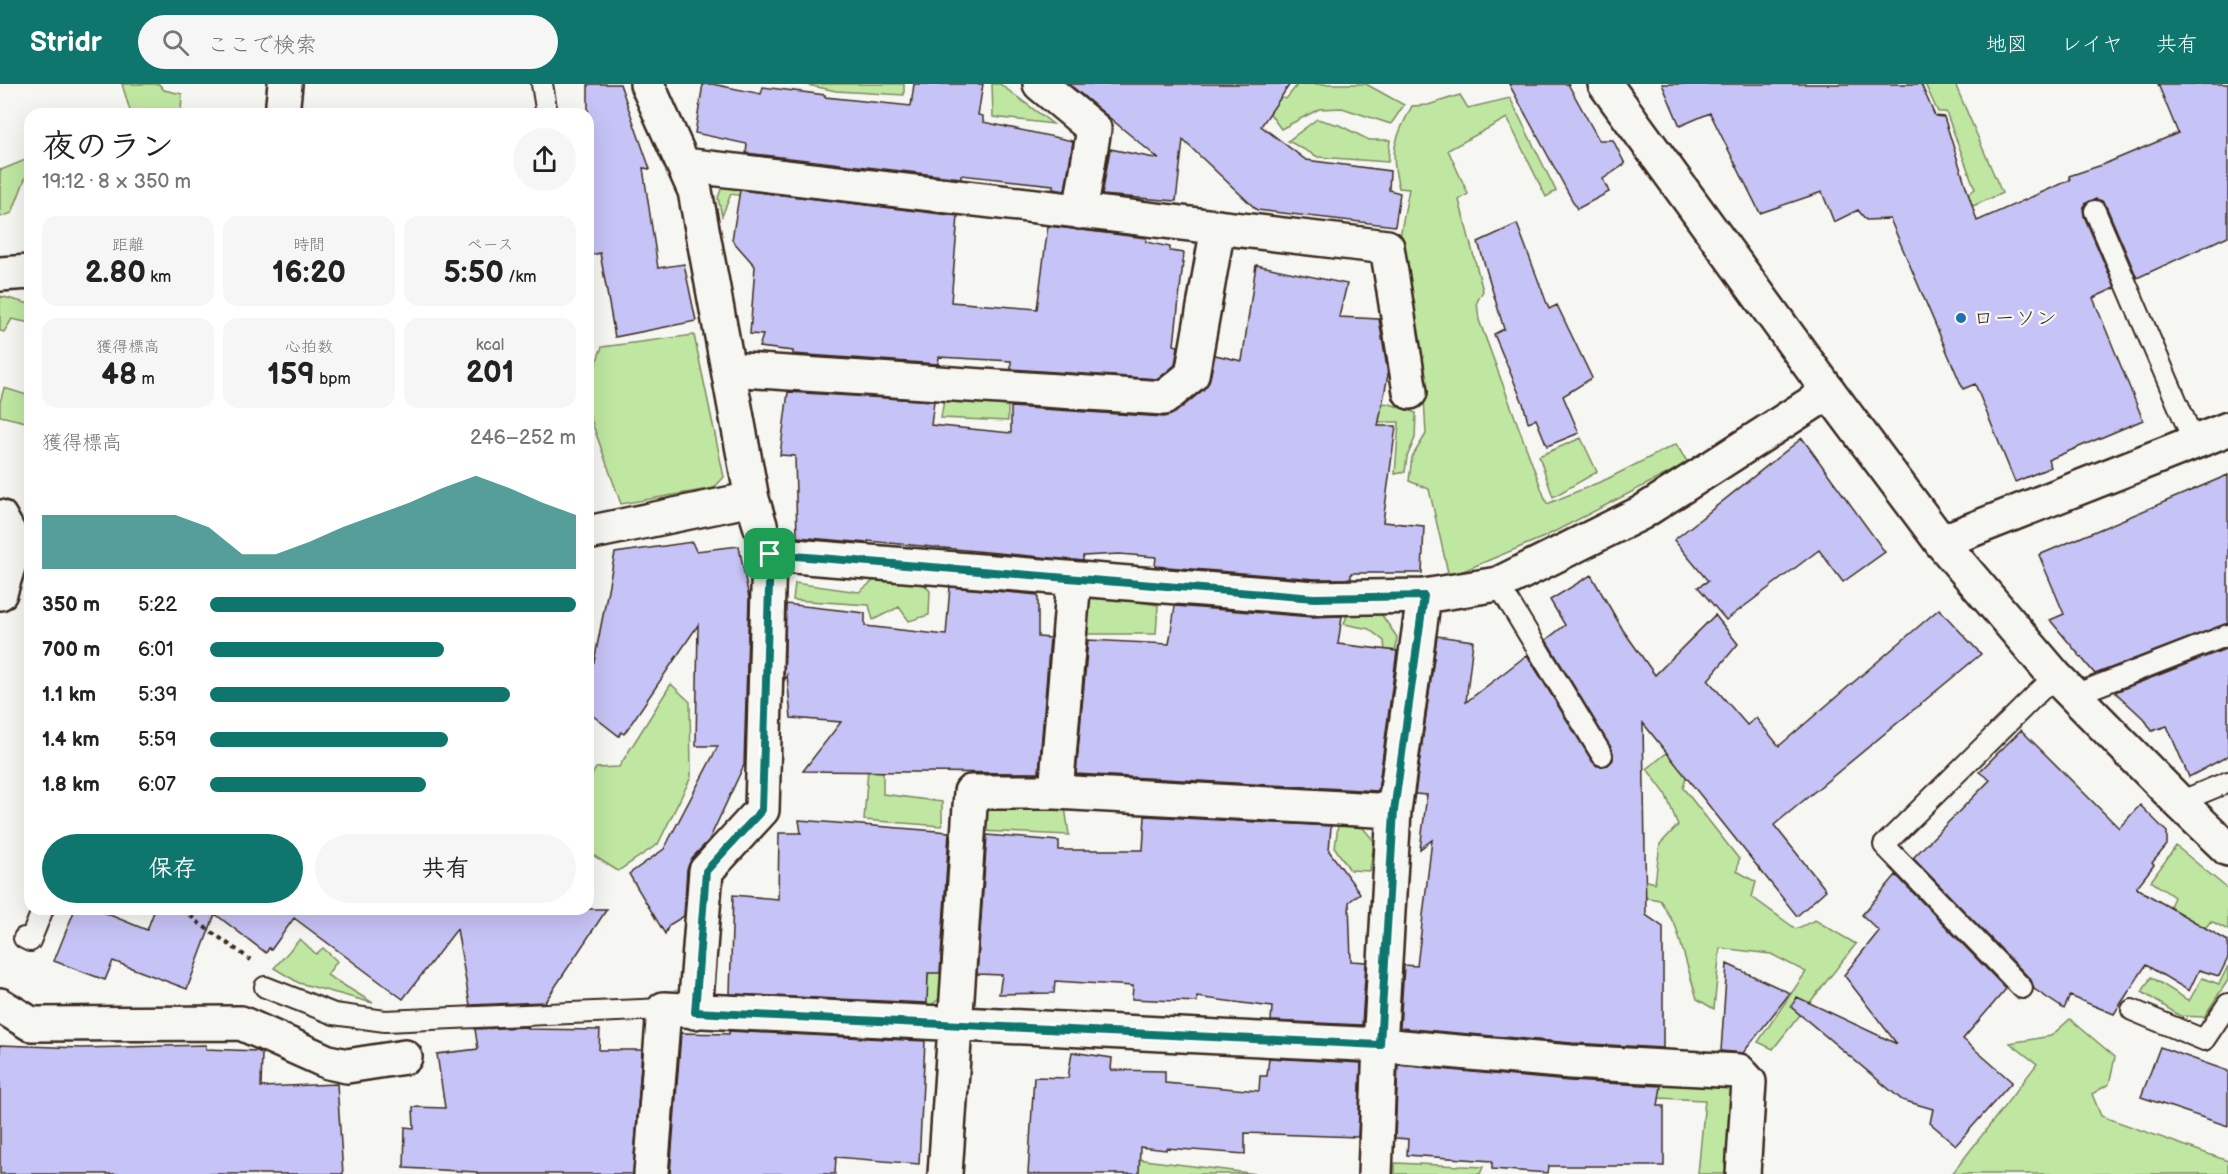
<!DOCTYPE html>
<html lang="ja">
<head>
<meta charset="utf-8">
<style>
	:root { --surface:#fff; --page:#f6f6f6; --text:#222; --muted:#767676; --accent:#0f766e }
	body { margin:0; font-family:"Balsamiq Sans","Klee One",sans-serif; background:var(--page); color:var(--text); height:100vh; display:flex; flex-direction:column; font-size:22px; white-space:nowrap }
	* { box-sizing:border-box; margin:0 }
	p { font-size:20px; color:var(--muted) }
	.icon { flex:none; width:33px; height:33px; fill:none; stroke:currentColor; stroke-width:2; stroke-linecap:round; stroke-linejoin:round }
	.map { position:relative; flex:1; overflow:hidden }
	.side { position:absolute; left:24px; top:24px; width:570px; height:807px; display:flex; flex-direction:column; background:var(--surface); border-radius:18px; box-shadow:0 6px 24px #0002 }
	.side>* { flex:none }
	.pin { position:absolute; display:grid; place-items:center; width:51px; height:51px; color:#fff; margin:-26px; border-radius:12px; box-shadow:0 3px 9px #0006 }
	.round { display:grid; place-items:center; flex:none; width:63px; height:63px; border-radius:32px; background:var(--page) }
	.headline { display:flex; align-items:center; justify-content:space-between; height:102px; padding:0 18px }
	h1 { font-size:33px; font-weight:800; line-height:45px }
	.figures { display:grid; grid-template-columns:repeat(3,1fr); gap:9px; height:102px; padding:6px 18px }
	.figures div { display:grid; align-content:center; border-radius:15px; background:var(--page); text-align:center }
	.figures b { font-size:30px; font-weight:800 }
	.figures small { font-size:16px; font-weight:400 }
	.figures p { font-size:16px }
	.chart { height:168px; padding:12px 18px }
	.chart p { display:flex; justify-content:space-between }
	.chart svg { width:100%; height:108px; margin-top:6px; fill:var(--accent); opacity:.7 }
	.cta { display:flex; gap:12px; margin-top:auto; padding:12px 18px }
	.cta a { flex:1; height:69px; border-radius:36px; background:var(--accent); color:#fff; font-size:24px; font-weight:800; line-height:69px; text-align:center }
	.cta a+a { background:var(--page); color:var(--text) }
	ul { padding:0 18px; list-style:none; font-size:20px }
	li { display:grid; grid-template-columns:96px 72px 1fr; align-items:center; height:45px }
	li i { height:15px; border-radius:8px; background:var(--accent) }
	header { display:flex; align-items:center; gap:36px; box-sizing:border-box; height:84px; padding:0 30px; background:var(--accent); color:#fff }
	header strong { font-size:28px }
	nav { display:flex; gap:33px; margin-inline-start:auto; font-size:21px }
	.search { width:420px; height:54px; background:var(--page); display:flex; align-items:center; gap:15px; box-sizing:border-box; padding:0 21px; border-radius:33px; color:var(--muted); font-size:22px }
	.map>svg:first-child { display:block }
</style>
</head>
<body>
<header>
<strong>Stridr</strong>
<div class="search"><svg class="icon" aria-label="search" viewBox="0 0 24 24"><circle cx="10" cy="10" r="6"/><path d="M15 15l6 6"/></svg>ここで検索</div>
<nav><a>地図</a><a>レイヤ</a><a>共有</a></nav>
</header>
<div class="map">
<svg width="2228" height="1090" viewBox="0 0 2228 1090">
	<rect width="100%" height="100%" fill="#f6f6f2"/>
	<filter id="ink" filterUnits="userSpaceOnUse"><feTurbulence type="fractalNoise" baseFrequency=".0167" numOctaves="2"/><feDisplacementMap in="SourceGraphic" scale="12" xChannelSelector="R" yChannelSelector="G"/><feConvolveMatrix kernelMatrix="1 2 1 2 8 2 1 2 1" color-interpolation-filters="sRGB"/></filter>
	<g filter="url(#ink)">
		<!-- green -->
		<path fill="#bfe7a2" stroke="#7d8860" stroke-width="1.5" d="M122 0H159L164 6 182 10 181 30H131Z
			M803 0H904V11L836 7Z
			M992 0H1000L1053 40 993 33Z
			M1298 0H1366L1404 21 1391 40 1342 24 1319 25 1281 45 1265 23 1270 10 1286 15Z
			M1925 0H1955L2002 109 1973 122 1966 111 1975 105 1946 28H1938Z
			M1460 11 1468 24 1510 14 1556 107 1546 113 1507 34 1448 66 1468 110 1459 116 1483 207 1477 218 1479 236 1547 420 1607 395 1676 360 1688 379 1544 453 1449 493 1429 405 1409 397 1412 373 1426 350 1424 313 1399 158 1409 105 1399 104C1389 66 1395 55 1412 22L1428 21Z
			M1317 35 1339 41 1369 56H1390L1388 78 1318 73 1288 57Z
			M30 74V87H28L12 129 0 133V84L1 86Z
			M724 96 823 112 826 125 731 110 722 132 718 114Z
			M0 212 30 220V239L12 235 4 248 0 247Z
			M694 251 724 393 714 404 621 420 588 327V300L602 263Z
			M4 304 30 312V339L0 332V318Z
			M1340 314 1390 320 1416 329 1415 354 1407 373 1405 388 1395 390 1399 338H1374Z
			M944 316 1008 320V337L941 334Z
			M1581 354 1597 388 1553 413 1539 372Z
			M877 494 922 498 930 507 929 531 909 537 899 523 873 536 869 521 793 516 795 499 859 508Z
			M1091 511 1158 521 1156 550H1084L1083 523Z
			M1350 523 1379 527 1397 553 1393 590 1388 596 1384 557 1369 545 1344 540Z
			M671 600 690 618 691 693 658 760 618 787 588 768V698L596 684 619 683Z
			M1674 663 1689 682 1683 704 1739 775 1737 787 1756 798 1752 813 1796 845 1815 836 1856 860 1773 965 1758 958 1806 888 1771 870 1720 864 1714 925 1697 915 1676 843 1660 816 1580 803 1589 781 1655 799 1660 760 1678 741 1665 709 1647 685Z
			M868 685 883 688V710L942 718V742L864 736Z
			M985 720 1065 723 1069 751 981 747Z
			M1338 741 1363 744 1374 757 1370 787 1350 786 1335 764Z
			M2176 762 2228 805V846L2211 837 2200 850 2165 834 2174 813 2151 797Z
			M935 817H948L939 915 922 928 883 924 884 914 926 917Z
			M300 855 316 870 323 864 337 877 327 891 373 919 299 899 274 884Z
			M2228 882V896L2204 933 2180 932 2142 908 2151 893 2189 917 2202 894 2219 900Z
			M2070 935 2115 973 2109 1000 2092 1010 2101 1032 2228 1077V1090H1952L2037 980 2010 959 2051 952Z
			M1539 987 1734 1005 1728 1090H1698L1705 1016 1634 1013 1536 1024Z
			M1136 1075 1257 1090H1136Z
			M1395 1079 1483 1083 1480 1090H1395Z"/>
		<!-- building -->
		<path fill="#c6c3f6" stroke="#3b2a1e" stroke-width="1.5" d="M588 0H620L650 85 643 84 658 184 684 180 696 237 615 253 600 169 588 172Z
			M703 0H712L761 10 763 3 825 11V13L911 22 914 0H983L978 31 983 32V38L1073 57 1065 107 1053 105V101L961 91V94L746 69 747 60 695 49Z
			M1069 0H1290L1261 42 1306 76 1390 87 1389 106 1400 109 1395 142 1257 126 1183 56 1176 117 1102 111 1110 65 1159 75Z
			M1509 0H1568L1599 56H1613L1625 80 1603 95 1609 108 1577 125Z
			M1662 0H1921L1935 32 1944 33 1977 137 2070 96 2069 92 2102 81 2178 49 2158 0H2228V152L2137 194 2106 122 2102 117 2096 115 2086 119 2083 125 2084 132 2115 204 2093 214 2143 336 2048 376 2051 383 2015 398 1975 300 1963 305 1890 135 1866 136 1858 126 1834 138 1822 108 1760 129 1710 29 1680 42Z
			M740 106 958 132 951 218 1037 225 1048 142 1146 154V158L1170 163V167L1184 169 1174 261 1178 262 1175 281 1158 295 1011 285V277L939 273 938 280 793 270V267L759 263 763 251 750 250 755 182 732 156Z
			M1517 140 1549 225 1557 221 1592 294 1563 312 1579 349 1547 362 1536 335 1528 338 1523 319 1494 250 1504 245 1478 158Z
			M1256 181 1347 200 1339 233 1379 235 1388 291 1378 342H1396L1383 438 1424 442 1422 489H1351V494L1348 495H1315L1155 482 1156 473 1119 470 1083 472V477L868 457V459L797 453 795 372 780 371 788 308 934 317 931 341 1011 349V323L1164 333 1176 328 1204 305 1210 294 1215 271 1242 277Z
			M1802 354 1885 468 1843 498 1819 466 1726 536 1698 503 1708 497 1674 456Z
			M2228 391V539L2095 590 2050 536 2064 530 2039 471Z
			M692 458 696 467 739 462 749 514 744 681 709 756 692 774 687 785 684 832 669 841 665 850 629 790 664 765 718 662H696L698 541 624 650 621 648 619 652 588 628V573L594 578 615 469Z
			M1591 491 1623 546 1655 591 1715 531 1738 560 1708 596 1747 641 1756 634 1779 662 1939 525 1981 570 1774 741 1826 806 1797 832 1643 639 1646 831 1663 843V964L1572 959 1400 944 1404 881 1417 882 1432 756 1420 765 1427 711 1415 710 1437 552 1473 557 1466 618 1527 571 1592 677 1597 682 1608 681 1613 676 1612 665 1546 556 1565 541 1550 516Z
			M950 503 1038 511V553L1050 554 1039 689 803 687 841 638 791 634 787 591 784 597 786 520 865 529V542L946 551Z
			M1175 522 1312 533 1342 532 1338 560 1397 567 1378 707 1076 690 1088 556 1169 560Z
			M2228 564V672L2189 693 2167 642 2152 647 2145 636 2115 608Z
			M2021 646 2119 744 2140 721 2167 748V761L2152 779 2154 781 2136 804 2228 857V874L2219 892 2199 886 2189 907 2146 881 2114 930 2070 912 2064 925 2034 905 2031 896 1913 774 1990 696 1979 688Z
			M1145 732 1331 742 1329 767 1360 809 1349 818 1351 877 1366 878 1362 941 1271 937 1272 923 1197 913V918L1132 915 1133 902 1055 897 1054 909 999 910 1002 891 977 890 987 751 1059 757V766H1143Z
			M799 736 949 748 940 889H928L927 919 730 910 733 811 778 815 779 749H801Z
			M1896 791 2006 905 1963 955 2012 998 1956 1061 1930 1039 1933 1025 1902 1016 1791 923 1797 913 1897 960 1844 891 1879 847 1862 831Z
			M75 825H95L147 846 155 825H607L545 918 470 921 457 845 403 915 294 834 271 866 269 864 266 869 215 830 187 905 113 877 105 896 54 877Z
			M1727 880 1790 909 1743 969 1721 967Z
			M529 943 527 945 600 946 599 966H642L633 1090H477V1088L404 1084 405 1043 414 1044 413 1023 445 1024 437 970 478 965 475 945Z
			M729 947 925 957 919 1080 836 1073 835 1090H670L681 949 729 950Z
			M0 961 81 964 206 961V965L257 967 262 969 261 1003 337 1000 343 1090H0Z
			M2160 963 2228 987V1042L2141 1013Z
			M1072 968 1112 974 1111 986 1165 987V999L1259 1007 1260 992H1267L1269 974 1361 979 1358 1053 1245 1049V1070L1166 1064V1066L1140 1063 1139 1090H1028L1034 993 1068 994Z
			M1398 981 1569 997 1661 1002 1658 1022H1664V1082H1549L1548 1089 1492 1085V1077L1407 1071 1408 1055 1395 1054Z"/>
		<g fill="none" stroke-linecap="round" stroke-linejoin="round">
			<!-- lane casing -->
			<g stroke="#3b2a1e" stroke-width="24">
				<path id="lane" d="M542 0 547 30
					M2095 127 2194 358
					M1498 500 1602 671
					M2074 611 2228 551
					M2179 718 2228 698
					M24 854 30 857 43 825
					M265 903 334 930 385 937 664 925
					M2022 904 1884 761 2055 592
					M2132 926 2204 956 2228 920"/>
			</g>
			<!-- street casing -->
			<g stroke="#3b2a1e" stroke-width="38">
				<path id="street" d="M647 0 695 107 752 415 769 470 762 726 706 787 695 928
					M1040 0 1094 45 1080 128
					M282 30 285 0
					M684 81 1387 163 1410 308
					M0 190 30 188
					M728 285 1164 314 1192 291 1218 143
					M0 433 15 460 0 509
					M588 449 752 415
					M1941 458 2228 345
					M769 470 1314 514 1424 512 1498 500 1641 429 1829 308
					M1056 708 1074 495
					M0 921 31 940 241 939 328 978 347 982 405 973
					M651 1090 664 925 1380 961 1571 978 1739 987 1749 998 1743 1090
					M945 1090 971 708H1056L1394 727
					M1375 1090 1380 961 1394 727 1424 512"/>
			</g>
			<!-- secondary casing -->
			<g stroke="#3b2a1e" stroke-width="38">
				<path id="secondary" d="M1605 0 1829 308 1941 458 2055 592 2179 718 2228 765"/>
			</g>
			<!-- path -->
			<path stroke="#3b2a1e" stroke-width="4" stroke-dasharray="4.5 4.5" stroke-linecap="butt" d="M184 825 196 837 251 876"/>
			<!-- lane -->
			<use href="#lane" stroke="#f6f6f2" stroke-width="20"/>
			<!-- street -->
			<use href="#street" stroke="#f6f6f2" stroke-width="33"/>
			<!-- secondary -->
			<use href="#secondary" stroke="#f6f6f2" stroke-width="33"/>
		</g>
	</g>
	<g fill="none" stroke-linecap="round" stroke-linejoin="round" filter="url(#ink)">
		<!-- route casing -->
		<g stroke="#fff" stroke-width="12">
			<path id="route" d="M770 470 1314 514 1424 512 1394 727 1380 961 695 928 706 787 762 726Z"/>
		</g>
		<!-- route -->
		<use href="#route" stroke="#0f766e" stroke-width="8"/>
	</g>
	<!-- markers -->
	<circle fill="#1f6fb2" stroke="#f6f6f2" stroke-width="2" cx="1961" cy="234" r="6"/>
	<g text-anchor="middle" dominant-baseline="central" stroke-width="4.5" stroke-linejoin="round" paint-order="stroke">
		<!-- poi labels -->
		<g font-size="21" fill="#3b2a1e" stroke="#f6f6f2" text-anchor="start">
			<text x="1973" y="234">ローソン</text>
		</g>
	</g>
</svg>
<div class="pin" style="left:770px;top:470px;background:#1e9e55"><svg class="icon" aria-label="arrive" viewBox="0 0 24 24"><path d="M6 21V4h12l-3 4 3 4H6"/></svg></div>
<section class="side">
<div class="headline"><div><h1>夜のラン</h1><p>19:12 · 8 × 350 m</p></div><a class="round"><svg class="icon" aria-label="share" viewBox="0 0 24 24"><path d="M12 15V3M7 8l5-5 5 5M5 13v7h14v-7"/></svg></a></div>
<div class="figures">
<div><p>距離</p><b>2.80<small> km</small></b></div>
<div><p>時間</p><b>16:20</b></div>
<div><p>ペース</p><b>5:50<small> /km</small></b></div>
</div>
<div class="figures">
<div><p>獲得標高</p><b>48<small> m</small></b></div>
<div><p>心拍数</p><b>159<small> bpm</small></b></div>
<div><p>kcal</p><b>201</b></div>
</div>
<div class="chart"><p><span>獲得標高</span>246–252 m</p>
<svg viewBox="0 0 160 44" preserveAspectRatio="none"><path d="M0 44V22L10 22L20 22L30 22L40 22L50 27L60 38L70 38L80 33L90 27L100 22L110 17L120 11L130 6L140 11L150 17L160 22V44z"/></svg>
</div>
<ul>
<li><b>350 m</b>5:22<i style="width:100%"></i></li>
<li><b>700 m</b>6:01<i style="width:64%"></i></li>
<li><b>1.1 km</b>5:39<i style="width:82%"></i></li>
<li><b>1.4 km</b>5:59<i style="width:65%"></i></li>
<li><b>1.8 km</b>6:07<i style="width:59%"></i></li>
</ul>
<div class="cta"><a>保存</a><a>共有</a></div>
</section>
</div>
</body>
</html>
